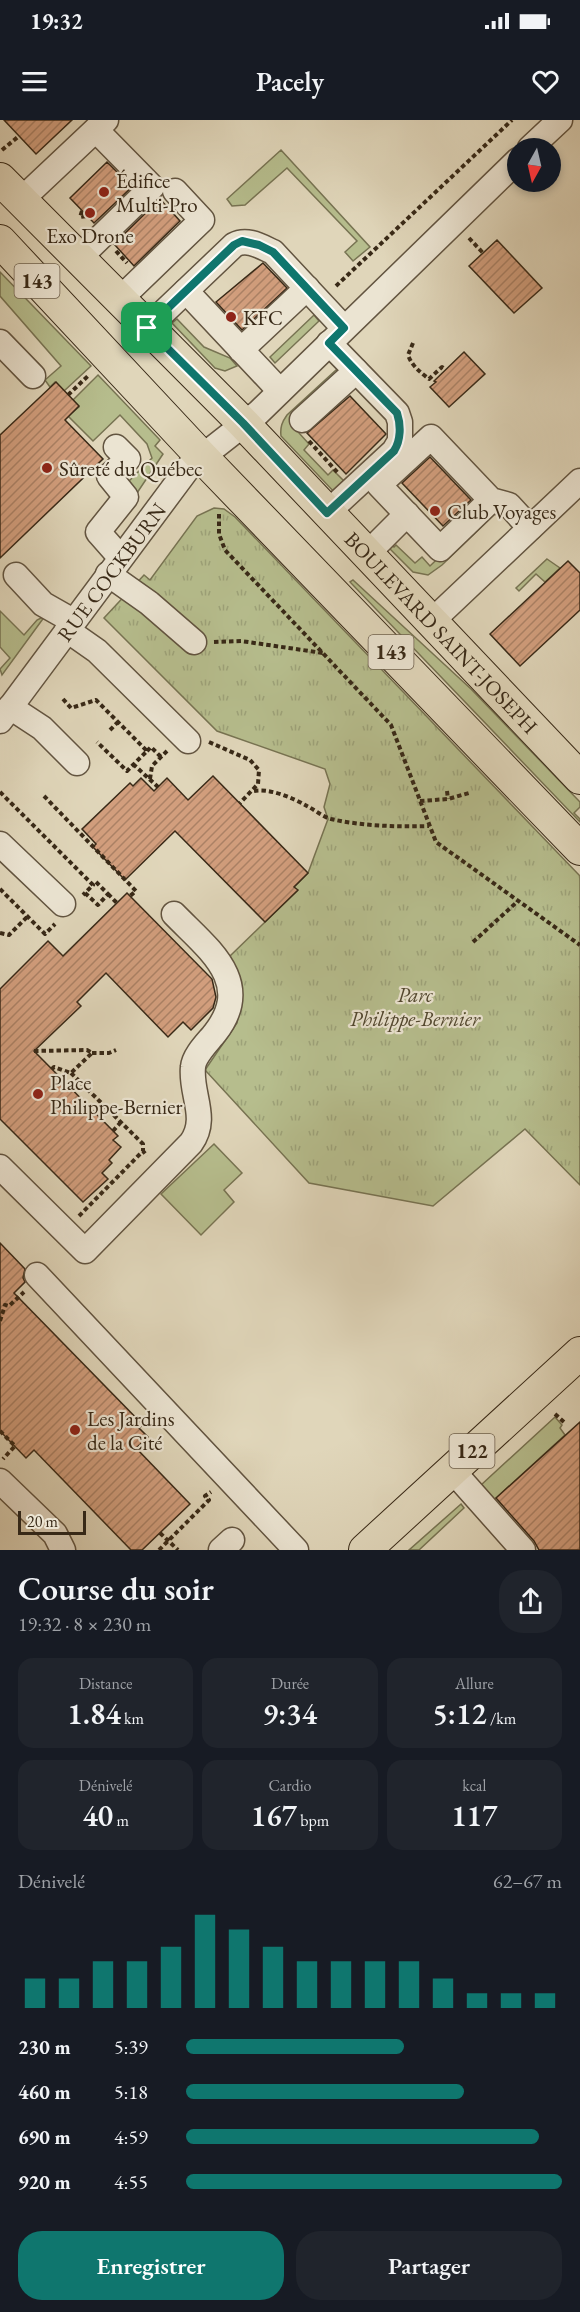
<!DOCTYPE html>
<html lang="fr">
<head>
<meta charset="utf-8">
<style>
	:root { --surface:#171b24; --page:#20242c; --text:#f1f3f6; --muted:#9ea1a6; --accent:#0f766e }
	body { margin:0; font-family:"EB Garamond",serif; background:var(--page); color:var(--text); height:100vh; display:flex; flex-direction:column; font-size:22px; white-space:nowrap }
	* { box-sizing:border-box; margin:0 }
	p { font-size:20px; color:var(--muted) }
	.icon { flex:none; width:33px; height:33px; fill:none; stroke:currentColor; stroke-width:2; stroke-linecap:round; stroke-linejoin:round }
	.map { position:relative; height:1430px; overflow:hidden }
	.panel { display:flex; flex-direction:column; background:var(--surface); flex:1 }
	.panel>* { flex:none }
	.needle { width:39px; rotate:188deg }
	.controls { position:absolute; left:507px; top:18px; display:grid; gap:12px }
	.controls a { display:grid; place-items:center; width:54px; height:54px; border-radius:50%; background:var(--surface); box-shadow:0 3px 9px #0003; font-size:30px }
	.scale { position:absolute; left:18px; bottom:15px; width:68px; box-sizing:border-box; padding-left:6px; border:3px solid #382917; border-top:0; font-size:16px; line-height:21px; white-space:nowrap; color:#382917; -webkit-text-stroke:4px #ebe4d2; paint-order:stroke }
	.pin { position:absolute; display:grid; place-items:center; width:51px; height:51px; color:#fff; margin:-26px; border-radius:12px; box-shadow:0 3px 9px #0006 }
	.round { display:grid; place-items:center; flex:none; width:63px; height:63px; border-radius:24px; background:var(--page) }
	.summary { display:flex; align-items:center; justify-content:space-between; height:102px; padding:0 18px }
	h1 { font-size:33px; font-weight:600; line-height:45px }
	.figures { display:grid; grid-template-columns:repeat(3,1fr); gap:9px; height:102px; padding:6px 18px }
	.figures div { display:grid; align-content:center; border-radius:15px; background:var(--page); text-align:center }
	.figures b { font-size:30px; font-weight:600 }
	.figures small { font-size:16px; font-weight:400 }
	.figures p { font-size:16px }
	.chart { height:168px; padding:12px 18px }
	.chart p { display:flex; justify-content:space-between }
	.chart svg { width:100%; height:108px; margin-top:6px; stroke:var(--accent); stroke-width:6 }
	.cta { display:flex; gap:12px; margin-top:auto; padding:12px 18px }
	.cta a { flex:1; height:69px; border-radius:24px; background:var(--accent); color:#fff; font-size:24px; font-weight:600; line-height:69px; text-align:center }
	.cta a+a { background:var(--page); color:var(--text) }
	ul { padding:0 18px; list-style:none; font-size:20px }
	li { display:grid; grid-template-columns:96px 72px 1fr; align-items:center; height:45px }
	li i { height:15px; border-radius:8px; background:var(--accent) }
	.status { display:flex; justify-content:space-between; align-items:center; height:42px; padding:0 30px; background:var(--surface); direction:ltr }
	.status svg { height:16px; fill:currentColor }
	header { display:flex; justify-content:space-between; align-items:center; height:78px; padding:0 18px; background:var(--surface); font-size:27px; font-weight:600 }
	.map>svg:first-child { display:block }
</style>
</head>
<body>
<div class="status"><b>19:32</b><svg viewBox="0 0 49 12"><path d="M0 12V9h3v3zM5 12V6h3v6zM10 12V3h3v9zM15 12V0h3v12zM26 1h20v11H26zM47 4h2v5h-2z"/></svg></div>
<header><svg class="icon" aria-label="menu" viewBox="0 0 24 24"><path d="M4 6h16M4 12h16M4 18h16"/></svg>Pacely<svg class="icon" aria-label="heart" viewBox="0 0 24 24"><path d="M12 20l-8-8c-3-5 5-10 8-4 3-6 11-1 8 4z"/></svg></header>
<div class="map">
<svg width="580" height="1430" viewBox="0 0 580 1430">
	<defs>
		<pattern id="park-tufts" width="24" height="20" patternUnits="userSpaceOnUse" patternTransform="scale(1.5)"><rect width="24" height="20" fill="#b6bd8d"/><path d="M3 7l-1-3M5 7V3M7 7l1-3M15 17l-1-3M17 17v-4M19 17l1-3" fill="none" stroke="#9da279"/></pattern>
		<pattern id="building-hatch" width="6" height="6" patternUnits="userSpaceOnUse" patternTransform="scale(1.5)"><rect width="6" height="6" fill="#d29e7d"/><path d="M-1 1l2-2M0 6l6-6M5 7l2-2" fill="none" stroke="#ab8165"/></pattern>
	</defs>
	<rect width="100%" height="100%" fill="#e0d6ba"/>
	<filter id="stains"><feTurbulence type="fractalNoise" baseFrequency=".00333" numOctaves="4"/><feColorMatrix values="0 0 0 0 .2 0 0 0 0 .09 0 0 0 0 .02 0 0 0 .5 -.17"/></filter>
	<radialGradient id="worn" r=".72"><stop offset=".6" stop-color="#630" stop-opacity="0"/><stop offset="1" stop-color="#630" stop-opacity=".3"/></radialGradient>
	<!-- green -->
	<path fill="#b6bd8d" stroke="#777352" stroke-width="1.5" d="M281 30 370 127 353 141 345 132 357 121 287 48 245 85 232 86 227 79Z
		M0 152 91 246 64 271 55 262 50 267 45 260 61 246 0 176Z
		M314 195 319 201 275 243 270 237Z
		M177 199 204 227 230 238 237 246 225 251 215 248 172 203Z
		M336 250 340 254 299 313 309 324 304 330 328 355 333 350 346 363 336 374 281 316C280 307 282 302 287 295Z
		M98 255 160 320 155 326 163 334 137 373 127 363 152 338 147 324 120 295 93 321 68 296 79 287 73 280Z
		M488 390H499L442 445 428 455 413 452 389 428 391 425 394 427 396 425 415 443 422 437 430 446Z
		M547 439 560 448 545 462 536 454 519 471 516 468Z
		M353 460 471 569 580 682V687L574 693 580 699V702L350 462Z
		M0 491 24 515 37 500 45 496 2 555 0 549 10 538 0 527Z
		M214 1024 242 1053 224 1070 234 1082 201 1115 161 1074Z
		M555 1297 562 1305 560 1308 565 1315 494 1380 481 1365Z
		M461 1384 464 1388 419 1430H409Z"/>
	<!-- park -->
	<path fill="url(#park-tufts)" stroke="#777352" stroke-width="1.5" d="M214 388 224 389 235 397 580 756V1065L525 1009 433 1086 309 1063 205 950 237 903 241 882 229 837 297 771 294 767 308 753 328 699 324 687 330 664 325 649 217 611 104 498 144 455 150 460 197 396Z"/>
	<!-- building -->
	<path fill="url(#building-hatch)" stroke="#382917" stroke-width="1.5" d="M4 0H72L36 34Z
		M107 42 132 67 94 103 70 78Z
		M160 79 180 101 134 146 114 124Z
		M497 120 542 168 514 193 469 146Z
		M263 143 287 168 242 210 216 182Z
		M464 232 485 254 449 287 430 267 436 262 434 261Z
		M56 262 79 286 65 300 103 339 0 438V315Z
		M350 276 386 314 346 354 307 313Z
		M430 337 471 380 443 406 402 363Z
		M568 441 580 453V490L520 546 490 514Z
		M213 656 308 753 294 767 298 770 265 802 175 711 125 760 93 727 96 724 82 709 130 663 133 666 141 658 154 671 167 658 188 680Z
		M127 773 212 859 216 877 213 888 191 910 183 902 168 917 106 853 77 882 81 886 34 931 118 1016 113 1020 121 1027 109 1040 112 1043 102 1053 108 1059 83 1082 0 999V869L48 821 63 836Z
		M0 1123 25 1149 23 1158 25 1162 14 1173 143 1305 139 1308 148 1317 136 1328 190 1384 142 1430H131L34 1330 26 1338 0 1311Z
		M580 1302V1430H539L534 1421 496 1378Z"/>
	<g fill="none" stroke-linecap="round" stroke-linejoin="round">
		<!-- minor casing -->
		<g stroke="#625440" stroke-width="27">
			<g id="minor">
				<path d="M530 28 560 0"/>
				<path d="M20 81 106 0"/>
				<path d="M78 139 152 67 96 10"/>
				<path d="M186 171 280 271"/>
				<path d="M119 180 202 100 175 71"/>
				<path d="M147 208 234 125C247 118 260 126 273 132L344 208"/>
				<path d="M0 222 33 256"/>
				<path d="M241 230 307 168"/>
				<path d="M302 300 356 251"/>
				<path d="M116 327 128 339 109 356 126 377 98 412 120 437"/>
				<path d="M491 380 440 429 379 365 431 317 491 380 509 385 530 408"/>
				<path d="M327 393 394 331 400 321V302L397 293 329 223"/>
				<path d="M367 434 407 394"/>
				<path d="M108 454 149 483 194 522"/>
				<path d="M16 455 43 484 73 501"/>
				<path d="M432 501 580 361"/>
				<path d="M67 510 97 531 188 621"/>
				<path d="M10 587 42 608 77 643"/>
				<path id="s1" d="M0 601 189 347 258 293 518 40"/>
				<path d="M0 724 63 784"/>
				<path d="M0 1047 85 1131 191 1023C209 998 190 974 193 947 194 935 208 922 215 913 255 862 208 829 174 794"/>
				<path d="M37 1155 296 1430"/>
				<path d="M452 1350 523 1430"/>
				<path d="M0 1361 55 1414 63 1430"/>
				<path d="M221 1430 232 1420"/>
			</g>
		</g>
		<!-- major casing -->
		<g stroke="#382917" stroke-width="34">
			<g id="major">
				<path id="s2" d="M0 59 243 303 580 658"/>
				<path d="M0 121 201 336 580 729"/>
				<path d="M365 1430 580 1233"/>
			</g>
		</g>
		<!-- path -->
		<path stroke="#382917" stroke-width="4" stroke-dasharray="4.5 3" stroke-linecap="butt" d="M2 30 19 16
			M82 91 80 97 87 96
			M469 118 483 133
			M116 131 127 143
			M336 166 512 0
			M413 223 408 235C412 246 420 252 429 259L442 247 445 250
			M68 275 89 255
			M309 321 338 353
			M219 394V414L225 430 391 605 436 722 580 825
			M214 522 241 521 323 533
			M63 579 71 588 96 580 147 631 127 651 97 622
			M110 610 118 602
			M209 622 250 640 259 650 258 664 240 683
			M147 631 151 627 161 637
			M133 644 158 667
			M150 659 152 646 167 631
			M254 671C270 668 293 678 307 686 315 690 323 697 331 699 362 706 397 707 429 706
			M447 671 448 679
			M0 672 93 765 83 775
			M44 676 136 771 130 776
			M420 681 448 679 469 673
			M0 769 45 814 55 804
			M85 773 98 785 108 774 96 762 93 765
			M108 774 117 783
			M0 813 9 815 28 796
			M473 822 518 781
			M34 931 87 930 92 933 71 953 54 947 52 949
			M92 933H109L116 930
			M71 953 143 1024V1031
			M113 1011 121 1002
			M79 1096 143 1031 147 1036
			M0 1201 5 1185 9 1186 24 1172
			M555 1294 565 1303
			M0 1311 15 1326 3 1339
			M160 1413 178 1430
			M159 1430 209 1380 205 1376 211 1372"/>
		<!-- minor -->
		<use href="#minor" stroke="#ebe4d2" stroke-width="24"/>
		<!-- major -->
		<use href="#major" stroke="#e0d6ba" stroke-width="32"/>
	</g>
	<g fill="none" stroke-linecap="round" stroke-linejoin="round">
		<!-- route casing -->
		<g stroke="#fff" stroke-width="12">
			<path id="route" d="M242 121 259 125 273 132 344 208 329 223 397 293C401 305 401 320 394 331L327 393 243 303 147 208 234 125Z"/>
		</g>
		<!-- route -->
		<use href="#route" stroke="#0f766e" stroke-width="8"/>
	</g>
	<!-- markers -->
	<g fill="#8f2418" stroke="#ebe4d2" stroke-width="2">
		<circle cx="104" cy="72" r="6"/>
		<circle cx="90" cy="93" r="6"/>
		<circle cx="231" cy="197" r="6"/>
		<circle cx="47" cy="348" r="6"/>
		<circle cx="435" cy="391" r="6"/>
		<circle cx="38" cy="974" r="6"/>
		<circle cx="75" cy="1310" r="6"/>
	</g>
	<g text-anchor="middle" dominant-baseline="central" stroke-width="4.5" stroke-linejoin="round" paint-order="stroke">
		<!-- shield labels -->
		<g fill="#ebe4d2" stroke="#6e614f" stroke-width="1.5">
			<rect x="14.5" y="144" width="45" height="34" rx="4.5"/>
			<rect x="368.5" y="515" width="45" height="34" rx="4.5"/>
			<rect x="449.5" y="1314" width="45" height="34" rx="4.5"/>
		</g>
		<g font-size="20" font-weight="bold" fill="#382917">
			<text x="37" y="161">143</text>
			<text x="391" y="532">143</text>
			<text x="472" y="1331">122</text>
		</g>
		<!-- poi labels -->
		<g font-size="21" fill="#382917" stroke="#ebe4d2" text-anchor="start">
			<text x="116" y="60">Édifice<tspan x="116" dy="24">Multi-Pro</tspan></text>
			<text x="90" y="115" text-anchor="middle">Exo Drone</text>
			<text x="243" y="197">KFC</text>
			<text x="59" y="348">Sûreté du Québec</text>
			<text x="447" y="391">Club Voyages</text>
			<text x="50" y="962">Place<tspan x="50" dy="24">Philippe-Bernier</tspan></text>
			<text x="87" y="1298">Les Jardins<tspan x="87" dy="24">de la Cité</tspan></text>
		</g>
		<!-- street labels -->
		<g font-size="21" fill="#382917" stroke="#ebe4d2">
			<text stroke="none"><textPath href="#s1" startOffset="186">RUE COCKBURN</textPath></text>
			<text stroke="none"><textPath href="#s2" startOffset="633">BOULEVARD SAINT-JOSEPH</textPath></text>
		</g>
		<!-- park labels -->
		<g font-size="21" font-style="italic" fill="#51472f" stroke="#ebe4d2">
			<text x="415" y="874">Parc<tspan x="415" dy="24">Philippe-Bernier</tspan></text>
		</g>
	</g>
	<rect width="100%" height="100%" filter="url(#stains)"/>
	<rect width="100%" height="100%" fill="url(#worn)"/>
</svg>
<div class="controls">
<a><svg class="needle" viewBox="-14 -14 28 28"><path d="M0-13l5 13h-10z" fill="#e53935"/><path d="M0 13l5-13h-10z" fill="#9ea1a6"/></svg></a>
</div>
<div class="scale">20 m</div>
<div class="pin" style="left:147px;top:208px;background:#1e9e55"><svg class="icon" aria-label="arrive" viewBox="0 0 24 24"><path d="M6 21V4h12l-3 4 3 4H6"/></svg></div>
</div>
<section class="panel">
<div class="summary"><div><h1>Course du soir</h1><p>19:32 · 8 × 230 m</p></div><a class="round"><svg class="icon" aria-label="share" viewBox="0 0 24 24"><path d="M12 15V3M7 8l5-5 5 5M5 13v7h14v-7"/></svg></a></div>
<div class="figures">
<div><p>Distance</p><b>1.84<small> km</small></b></div>
<div><p>Durée</p><b>9:34</b></div>
<div><p>Allure</p><b>5:12<small> /km</small></b></div>
</div>
<div class="figures">
<div><p>Dénivelé</p><b>40<small> m</small></b></div>
<div><p>Cardio</p><b>167<small> bpm</small></b></div>
<div><p>kcal</p><b>117</b></div>
</div>
<div class="chart"><p><span>Dénivelé</span>62–67 m</p>
<svg viewBox="0 0 160 44" preserveAspectRatio="none"><path d="M5 44V32M15 44V32M25 44V25M35 44V25M45 44V19M55 44V6M65 44V12M75 44V19M85 44V25M95 44V25M105 44V25M115 44V25M125 44V32M135 44V38M145 44V38M155 44V38"/></svg>
</div>
<ul>
<li><b>230 m</b>5:39<i style="width:58%"></i></li>
<li><b>460 m</b>5:18<i style="width:74%"></i></li>
<li><b>690 m</b>4:59<i style="width:94%"></i></li>
<li><b>920 m</b>4:55<i style="width:100%"></i></li>
</ul>
<div class="cta"><a>Enregistrer</a><a>Partager</a></div>
</section>
</body>
</html>
